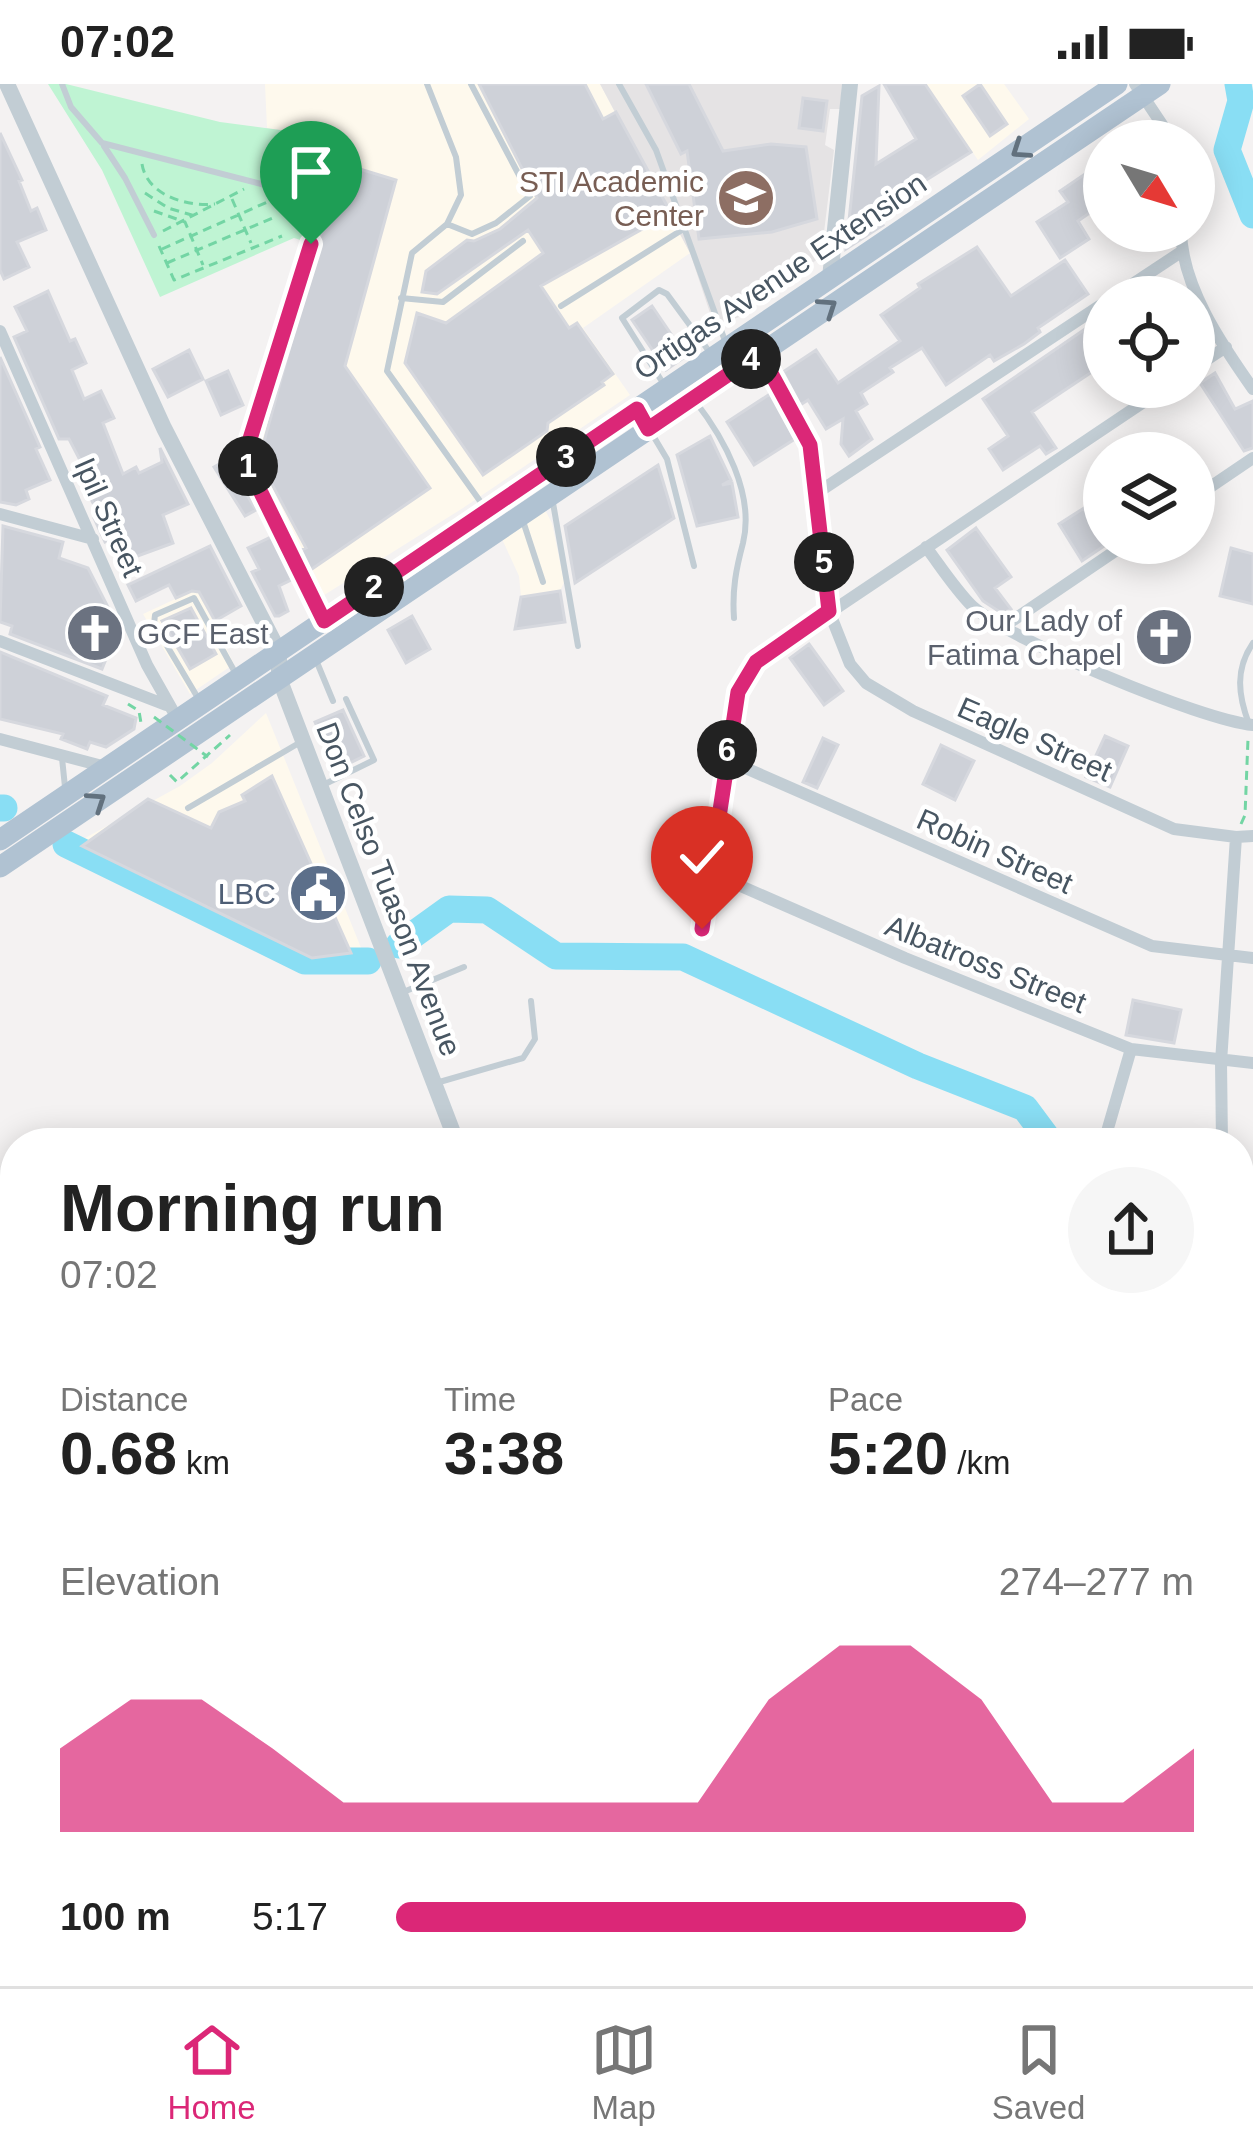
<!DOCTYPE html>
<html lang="en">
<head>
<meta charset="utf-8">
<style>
	:root { --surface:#fff; --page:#f6f6f6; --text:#222; --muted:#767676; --line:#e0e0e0; --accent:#db2777 }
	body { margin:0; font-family:Arial,sans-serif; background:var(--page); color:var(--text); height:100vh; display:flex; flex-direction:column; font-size:45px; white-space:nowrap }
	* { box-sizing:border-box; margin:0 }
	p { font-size:39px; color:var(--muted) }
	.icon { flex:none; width:66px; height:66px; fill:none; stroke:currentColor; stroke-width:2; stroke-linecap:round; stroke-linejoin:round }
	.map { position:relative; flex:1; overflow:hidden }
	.sheet { position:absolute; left:0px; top:1044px; width:1254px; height:858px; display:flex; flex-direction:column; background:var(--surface); border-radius:48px 48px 0 0; box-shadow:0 6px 30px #0003 }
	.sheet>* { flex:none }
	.needle { width:78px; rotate:128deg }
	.controls { position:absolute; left:1083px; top:36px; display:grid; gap:24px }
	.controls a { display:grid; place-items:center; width:132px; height:132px; border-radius:50%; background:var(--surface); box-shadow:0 6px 30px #0003; font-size:60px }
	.pin { position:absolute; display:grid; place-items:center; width:102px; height:102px; color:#fff; margin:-123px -51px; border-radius:50% 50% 50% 0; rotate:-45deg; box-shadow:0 0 12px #0007 }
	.pin .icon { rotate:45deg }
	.km { position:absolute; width:60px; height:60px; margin:-30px; border-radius:50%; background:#222; color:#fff; font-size:33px; line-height:60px; text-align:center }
	.round { display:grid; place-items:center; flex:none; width:126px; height:126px; border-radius:63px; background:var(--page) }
	.headline { display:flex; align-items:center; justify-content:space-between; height:204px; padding:0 60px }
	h1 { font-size:66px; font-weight:700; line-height:90px }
	.metrics { display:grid; grid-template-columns:repeat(3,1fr); gap:18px; height:204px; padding:12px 60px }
	.metrics div { display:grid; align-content:center }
	.metrics b { font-size:60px; font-weight:700 }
	.metrics small { font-size:33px; font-weight:400 }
	.metrics p { font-size:33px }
	.chart { height:336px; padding:24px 60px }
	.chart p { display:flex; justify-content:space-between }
	.chart svg { width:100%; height:216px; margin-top:12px; fill:var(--accent); opacity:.7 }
	ul { padding:0 60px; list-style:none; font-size:39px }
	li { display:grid; grid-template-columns:192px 144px 1fr; align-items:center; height:90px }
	li i { height:30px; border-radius:15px; background:var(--accent) }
	.status { display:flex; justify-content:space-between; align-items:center; height:84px; padding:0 60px; background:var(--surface); direction:ltr }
	.status svg { height:33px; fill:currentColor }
	.menu { display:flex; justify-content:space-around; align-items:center; height:168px; border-top:3px solid var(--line); background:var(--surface); font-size:33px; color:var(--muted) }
	.menu a { display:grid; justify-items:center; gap:6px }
	.menu .selected { color:var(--accent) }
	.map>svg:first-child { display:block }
</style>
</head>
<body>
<div class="status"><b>07:02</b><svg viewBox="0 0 49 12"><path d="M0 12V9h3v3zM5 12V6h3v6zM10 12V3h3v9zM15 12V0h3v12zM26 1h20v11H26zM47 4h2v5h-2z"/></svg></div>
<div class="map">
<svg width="1253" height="1902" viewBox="0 0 1253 1902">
	<rect width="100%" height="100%" fill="#f4f2f2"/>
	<!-- commercial -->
	<path fill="#fef9ed" d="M265 0H600L690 169 583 244 630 311 463 424 321 513 250 376 318 158 317 146 332 54 267 44Z
		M925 0H1004L1029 35 978 76Z
		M545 426 552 439 564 498 560 507 565 538 515 545 521 513 519 492 502 455Z
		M197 505 234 580 190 610 143 530Z
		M266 629 366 876 306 884 65 765 180 702 212 679Z"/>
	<!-- education -->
	<path fill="#e5e3e4" d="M600 0H842L840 25H830L825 61 834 66 821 173 741 227 742 232 720 240 718 253 690 169Z"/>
	<!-- green -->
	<path fill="#bff4d3" d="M48 0H66L220 38 333 53 317 146 318 158 250 376 321 513 309 520 237 373 304 157 294 154 160 213 102 86Z"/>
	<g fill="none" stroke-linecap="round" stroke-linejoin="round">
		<!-- river -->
		<path stroke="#89def4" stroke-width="27" d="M1238 0 1241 17 1227 66 1253 131
			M0 724H4
			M66 760 305 877H368
			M399 861 449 825 487 826 556 872 683 873 918 982 1025 1024 1051 1059
			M1239 1198 1253 1197
			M1239 1533 1253 1524
			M605 1902 614 1887"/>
	</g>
	<!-- building -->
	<path fill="#ced1d8" stroke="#d6d8de" stroke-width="3" d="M479 0H585L603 35 616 28 671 129 541 202 569 244 577 239 613 290 602 298 604 301 548 339 547 347 483 391 405 279 417 229 446 239 543 169 528 146 437 210 422 208 426 187 467 156 474 157 500 145 537 114Z
		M646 0H689L723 67 771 60 806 63 817 135 772 148 699 155 687 67 681 70Z
		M884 0H925L971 68 875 128 883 141 846 165 862 12 879 2 876 80 916 55Z
		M980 0 1007 40 990 52 963 12Z
		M803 14 827 17 823 47 799 44Z
		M0 49 22 96 19 97 31 127 37 124 46 146 17 158 29 183 4 195 0 186Z
		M1104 77V119L1078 137 1089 155 1060 174 1037 138 1068 118 1060 107Z
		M340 79 396 96 345 282 430 404 309 487 299 467 306 464 259 376Z
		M977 163 1011 212 1065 176 1088 210 1038 244 1040 248 1024 260 994 277 990 271 946 301 922 264 890 284 893 288 861 309 867 320 856 327 872 355 849 372 841 360 843 335 826 345 808 316 800 321 783 288 816 266 838 299 900 257 881 231 920 204 918 200Z
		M48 207 70 257 75 255 86 279 72 286 84 315 101 307 114 334 103 339 123 390 136 383 139 389 162 378 160 364 188 420 163 431 173 459 132 474 123 449 105 458 94 434 99 431 87 407 94 403 69 355H59L14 253 27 247 15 223Z
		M652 222 686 272 666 286 632 236Z
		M1104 232V280L1032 328 1056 364 1046 370 1040 362 1003 386 989 365 1008 352 983 315Z
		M189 266 203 295 168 313 153 285Z
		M0 273 40 363 36 365 50 396 26 406 29 415 16 421 0 418Z
		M228 287 243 321 221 331 206 297Z
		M1215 289 1235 325 1253 317V364L1244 367 1200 299Z
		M770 310 795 355 754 381 727 338Z
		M710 352 731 396 722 401 732 399 738 433 697 442 677 371Z
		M226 376 256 426 245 432 214 383Z
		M658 381 674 434 575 499 565 442Z
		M1084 424 1107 460 1082 477 1059 440Z
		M3 442 63 458 59 474 88 484 110 527 105 540 118 545 102 585 10 550 12 542 0 538Z
		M976 444 1011 493 995 504 1011 525 1003 530 983 517 947 466Z
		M273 452 295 494 279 502 288 527 279 532H275L252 488 259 485 248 464Z
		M210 462 241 522 215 537 199 508 192 507 176 514 169 501 136 517 128 501Z
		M1231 464 1253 470V520L1220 512Z
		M560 507 565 538 515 545 521 513Z
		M191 524 216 570 190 585 162 537Z
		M1155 528 1187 538 1174 577 1142 567Z
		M412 532 430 565 406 579 388 546Z
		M809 560 843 607 824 621 790 574Z
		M0 568 107 612 103 621 136 634 134 645 106 663 90 658 87 665 61 655 63 650 0 635Z
		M343 626 364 672 336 686 315 638Z
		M1105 652 1128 662 1110 703 1086 693Z
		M823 654 838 661 817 704 803 698Z
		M941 661 974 677 955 716 923 700Z
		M272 692 351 869 312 874 82 762 148 715 211 744 219 728 245 717 242 711Z
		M1133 916 1181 926 1174 959 1126 951Z"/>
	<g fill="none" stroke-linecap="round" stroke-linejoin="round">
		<!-- path -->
		<path stroke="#73d5a4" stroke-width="3" stroke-dasharray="9 6" stroke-linecap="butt" d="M142 80C147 112 188 123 215 120
			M145 109 168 124 195 132
			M232 115 251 159
			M154 127 185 138 203 181
			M163 147 244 105
			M159 162 174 196 282 152
			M162 165 274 115
			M167 179 275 133
			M128 620 139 627 141 639
			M170 691 177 698 230 651
			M1241 740 1245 731 1248 655"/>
		<!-- service -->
		<path stroke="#c2cdd4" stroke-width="6" d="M62 0 71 23 102 59 292 108C301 111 310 113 312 124 322 166 256 321 245 374L323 533
			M427 0 456 73 461 111 447 140 412 169 387 287 485 424
			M619 0 656 66 725 257
			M104 62 125 94 154 151
			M447 140 472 150 496 139 530 112 471 0
			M401 214 443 218 523 157
			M561 222 685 144
			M663 299 622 234 659 206 667 210 711 270
			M695 317C724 354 755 410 743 459 736 485 732 506 734 534
			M639 328 667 375 694 482
			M553 419 578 562
			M522 434 543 498
			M316 576 333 617
			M198 614 154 540 155 531 194 514 237 592
			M1249 640C1238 611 1235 585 1253 559
			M62 674 65 703
			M323 701 374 676 346 615
			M188 724 299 659
			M401 909 464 883
			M436 999 523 974 535 955 531 917
			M0 1255 15 1292
			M0 1879 15 1872
			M432 1902 471 1887"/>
		<!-- minor -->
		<path stroke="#c2cdd4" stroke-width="12" d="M1135 0 1173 57
			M1181 147C1182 203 1222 261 1253 305
			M1113 213 1181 168
			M0 247 147 581 178 636
			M760 270 810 361 829 527 850 580 866 599 913 627 1174 745 1236 753 1253 752
			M1194 284 1226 263
			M817 409 1104 219
			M1194 414 1253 374
			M0 430 93 455
			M926 463C941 483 955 505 972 522 1011 557 1201 636 1253 641
			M1003 543 1127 459
			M0 557 166 621
			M0 655 106 683
			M725 675 1152 862 1253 874
			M711 789 905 874 1131 965 1253 979
			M702 845 738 608 756 578 1166 303
			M1106 1051 1131 965
			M1222 1059 1221 978 1236 753
			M1239 1268 1253 1263
			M1239 1367 1253 1362
			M0 1400 15 1437
			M1239 1457 1253 1452
			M0 1466 6 1494
			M15 1483C1 1495 1 1511 15 1524
			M1239 1636 1253 1623
			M35 1887 38 1902
			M1093 1902 1099 1887
			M1237 1902 1253 1883"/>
		<!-- tertiary -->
		<path stroke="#c2cdd4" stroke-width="16" d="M7 0 164 344 279 568V594L457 1059
			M830 194 850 0
			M777 1887 783 1902"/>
		<!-- primary -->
		<path stroke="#b0c2d2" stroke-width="21" d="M0 756 1117 0
			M0 783 1160 0"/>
		<!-- path-bridge -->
		<path stroke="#73d5a4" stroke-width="3" stroke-dasharray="9 6" stroke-linecap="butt" d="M154 633 208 673"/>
	</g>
	<!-- one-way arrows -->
	<defs><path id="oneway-chevron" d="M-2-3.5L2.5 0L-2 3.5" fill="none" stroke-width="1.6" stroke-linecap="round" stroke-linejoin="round" transform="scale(3)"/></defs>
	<g stroke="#62717e">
		<use href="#oneway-chevron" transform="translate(1020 66) rotate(146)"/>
		<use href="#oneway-chevron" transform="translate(828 223) rotate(-34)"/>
		<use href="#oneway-chevron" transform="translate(97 717) rotate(-34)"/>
	</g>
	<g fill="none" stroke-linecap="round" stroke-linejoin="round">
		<!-- route casing -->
		<g stroke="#fff" stroke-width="24">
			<path id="route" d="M311 160 244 374 324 537 637 325 648 345 760 269 810 361 829 527 756 578 738 608 702 845"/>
		</g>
		<!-- route -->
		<use href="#route" stroke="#db2777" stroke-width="15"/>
	</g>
	<!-- icons -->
	<defs>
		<g id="school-disc" transform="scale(3)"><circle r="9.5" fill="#8d6e63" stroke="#fff"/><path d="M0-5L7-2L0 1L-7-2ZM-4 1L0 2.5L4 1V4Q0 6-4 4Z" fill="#fff"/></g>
		<g id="church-disc" transform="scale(3)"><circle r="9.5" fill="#6b7280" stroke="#fff"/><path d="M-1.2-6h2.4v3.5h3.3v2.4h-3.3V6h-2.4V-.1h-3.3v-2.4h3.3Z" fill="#fff"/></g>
		<g id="civic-disc" transform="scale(3)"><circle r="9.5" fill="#5c6f8a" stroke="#fff"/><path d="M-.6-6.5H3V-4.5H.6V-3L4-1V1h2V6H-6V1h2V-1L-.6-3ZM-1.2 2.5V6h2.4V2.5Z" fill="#fff"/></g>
	</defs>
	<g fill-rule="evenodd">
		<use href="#school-disc" x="746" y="114"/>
		<use href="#church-disc" x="95" y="549"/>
		<use href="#church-disc" x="1164" y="553"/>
		<use href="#civic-disc" x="318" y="809"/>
	</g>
	<g text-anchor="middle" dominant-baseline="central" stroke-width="9" stroke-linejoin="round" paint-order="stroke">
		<!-- education labels -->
		<g font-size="30" fill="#785e54" stroke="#fff" text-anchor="end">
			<text x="704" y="97">STI Academic<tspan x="704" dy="34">Center</tspan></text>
		</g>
		<!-- street labels -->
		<g font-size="30" fill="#485662" stroke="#fff">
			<text transform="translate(780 192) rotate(-34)">Ortigas Avenue Extension</text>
			<text transform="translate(109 433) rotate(66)">Ipil Street</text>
			<text transform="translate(1035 655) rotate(24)">Eagle Street</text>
			<text transform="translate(995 767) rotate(24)">Robin Street</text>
			<text transform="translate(389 805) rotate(69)">Don Celso Tuason Avenue</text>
			<text transform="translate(986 880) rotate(22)">Albatross Street</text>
		</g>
		<!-- worship labels -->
		<g font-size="30" fill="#5b616d" stroke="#fff" text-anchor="end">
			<text x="1122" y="536">Our Lady of<tspan x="1122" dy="34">Fatima Chapel</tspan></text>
			<text x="137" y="549" text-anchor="start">GCF East</text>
		</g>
		<!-- service labels -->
		<g font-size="30" fill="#4e5e75" stroke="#fff" text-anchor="end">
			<text x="276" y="809">LBC</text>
		</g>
	</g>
</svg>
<div class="controls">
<a><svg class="needle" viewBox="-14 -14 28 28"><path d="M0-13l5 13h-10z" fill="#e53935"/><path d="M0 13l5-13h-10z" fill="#767676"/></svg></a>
<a><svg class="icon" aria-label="locate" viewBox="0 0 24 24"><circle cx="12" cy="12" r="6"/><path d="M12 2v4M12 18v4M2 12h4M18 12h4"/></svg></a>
<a><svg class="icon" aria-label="layers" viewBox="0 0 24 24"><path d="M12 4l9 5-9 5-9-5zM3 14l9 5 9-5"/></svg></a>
</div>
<div class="pin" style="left:311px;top:160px;background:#1e9e55"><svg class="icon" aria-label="arrive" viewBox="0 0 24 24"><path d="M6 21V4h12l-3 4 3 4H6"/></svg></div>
<div class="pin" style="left:702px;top:845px;background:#d93025"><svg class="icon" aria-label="check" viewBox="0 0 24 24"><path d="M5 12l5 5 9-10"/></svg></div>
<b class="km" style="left:248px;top:382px">1</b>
<b class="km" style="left:374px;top:503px">2</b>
<b class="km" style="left:566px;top:373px">3</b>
<b class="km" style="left:751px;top:275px">4</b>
<b class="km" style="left:824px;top:478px">5</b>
<b class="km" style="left:727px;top:666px">6</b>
<section class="sheet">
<div class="headline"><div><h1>Morning run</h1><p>07:02</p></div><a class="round"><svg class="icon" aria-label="share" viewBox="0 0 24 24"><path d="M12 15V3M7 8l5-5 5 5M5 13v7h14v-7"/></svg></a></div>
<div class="metrics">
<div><p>Distance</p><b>0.68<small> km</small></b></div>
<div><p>Time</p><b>3:38</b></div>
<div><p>Pace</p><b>5:20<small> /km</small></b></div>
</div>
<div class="chart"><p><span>Elevation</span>274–277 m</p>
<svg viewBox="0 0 160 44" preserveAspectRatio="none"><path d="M0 44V27L10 17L20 17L30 27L40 38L50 38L60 38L70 38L80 38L90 38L100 17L110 6L120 6L130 17L140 38L150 38L160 27V44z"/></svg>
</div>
<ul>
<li><b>100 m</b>5:17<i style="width:79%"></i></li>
</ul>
</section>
</div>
<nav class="menu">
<a class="selected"><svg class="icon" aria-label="home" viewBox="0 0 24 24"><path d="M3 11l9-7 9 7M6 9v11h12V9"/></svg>Home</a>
<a><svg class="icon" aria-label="map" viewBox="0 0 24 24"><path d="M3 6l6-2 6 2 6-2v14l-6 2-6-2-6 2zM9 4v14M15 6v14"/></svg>Map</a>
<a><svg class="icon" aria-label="saved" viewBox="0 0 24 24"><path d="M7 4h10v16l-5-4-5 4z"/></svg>Saved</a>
</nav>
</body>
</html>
